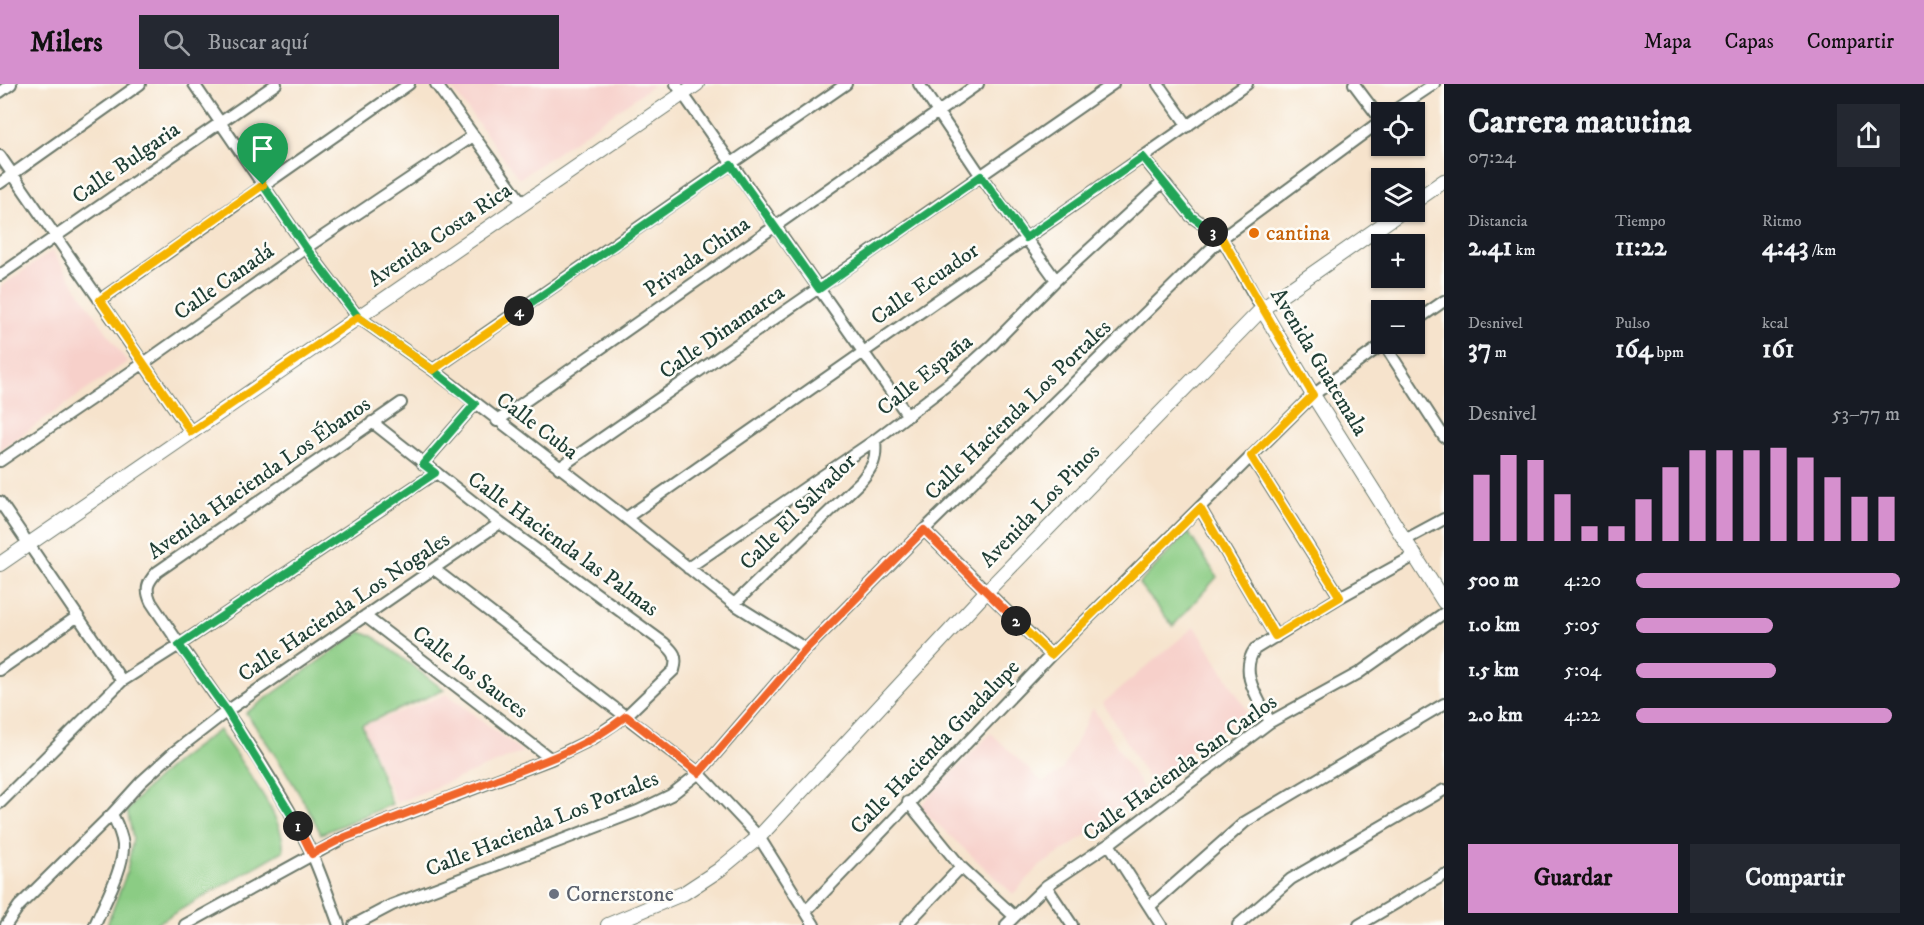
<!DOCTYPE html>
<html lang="es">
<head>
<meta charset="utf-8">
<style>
	:root { --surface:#171b24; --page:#242831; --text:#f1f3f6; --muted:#9ea1a6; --accent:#d690ce }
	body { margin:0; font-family:"IM FELL DW Pica",serif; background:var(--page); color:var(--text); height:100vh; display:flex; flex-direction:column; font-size:22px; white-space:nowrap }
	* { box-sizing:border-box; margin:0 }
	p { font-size:20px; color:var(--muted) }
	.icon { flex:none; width:33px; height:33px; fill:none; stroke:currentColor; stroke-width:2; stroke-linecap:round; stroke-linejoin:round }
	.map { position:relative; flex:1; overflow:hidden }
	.details { display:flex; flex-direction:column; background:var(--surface); width:480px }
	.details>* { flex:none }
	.fabs { position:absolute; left:1371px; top:18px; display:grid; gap:12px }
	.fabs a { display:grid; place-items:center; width:54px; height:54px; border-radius:0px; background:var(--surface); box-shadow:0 2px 4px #0004; font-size:30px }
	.pin { position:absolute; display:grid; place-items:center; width:51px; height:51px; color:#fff; margin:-62px -26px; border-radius:50% 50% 50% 0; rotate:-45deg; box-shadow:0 0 6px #0007 }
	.pin .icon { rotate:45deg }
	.km { position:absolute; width:30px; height:30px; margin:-15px; border-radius:50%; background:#222; color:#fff; font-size:16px; line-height:30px; text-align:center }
	.round { display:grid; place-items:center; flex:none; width:63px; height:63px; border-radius:0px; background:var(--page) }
	.summary { display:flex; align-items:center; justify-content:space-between; height:102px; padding:0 24px }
	h1 { font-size:33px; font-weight:800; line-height:45px }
	.metrics { display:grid; grid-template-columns:repeat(3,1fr); gap:9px; height:102px; padding:6px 24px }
	.metrics div { display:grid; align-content:center }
	.metrics b { font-size:26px; font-weight:800 }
	.metrics small { font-size:16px; font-weight:400 }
	.metrics p { font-size:16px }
	.chart { height:168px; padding:12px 24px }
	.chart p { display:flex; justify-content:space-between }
	.chart svg { width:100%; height:108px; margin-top:6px; stroke:var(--accent); stroke-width:6 }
	.button { display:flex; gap:12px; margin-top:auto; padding:12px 24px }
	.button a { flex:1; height:69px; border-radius:0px; background:var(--accent); color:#111; font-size:24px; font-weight:800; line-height:69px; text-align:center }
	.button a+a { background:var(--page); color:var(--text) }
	ul { padding:0 24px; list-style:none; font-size:20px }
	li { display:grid; grid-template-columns:96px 72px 1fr; align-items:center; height:45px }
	li i { height:15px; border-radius:8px; background:var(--accent) }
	header { display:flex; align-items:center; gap:36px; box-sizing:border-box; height:84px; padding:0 30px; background:var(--accent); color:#111 }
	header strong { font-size:28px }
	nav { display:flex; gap:33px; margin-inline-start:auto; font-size:21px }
	.search { width:420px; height:54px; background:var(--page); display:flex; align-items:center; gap:15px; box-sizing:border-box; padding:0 21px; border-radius:0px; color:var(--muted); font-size:22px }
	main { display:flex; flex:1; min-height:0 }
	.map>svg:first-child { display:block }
</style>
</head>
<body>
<header>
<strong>Milers</strong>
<div class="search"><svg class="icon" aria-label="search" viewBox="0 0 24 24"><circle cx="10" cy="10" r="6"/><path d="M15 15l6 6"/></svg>Buscar aquí</div>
<nav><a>Mapa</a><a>Capas</a><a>Compartir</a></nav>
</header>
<main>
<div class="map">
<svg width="1444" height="841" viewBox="0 0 1444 841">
	<rect width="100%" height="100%" fill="#fdfcf7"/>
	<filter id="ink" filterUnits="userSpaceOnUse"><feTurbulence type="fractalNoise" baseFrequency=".0167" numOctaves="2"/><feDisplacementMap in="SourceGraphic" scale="12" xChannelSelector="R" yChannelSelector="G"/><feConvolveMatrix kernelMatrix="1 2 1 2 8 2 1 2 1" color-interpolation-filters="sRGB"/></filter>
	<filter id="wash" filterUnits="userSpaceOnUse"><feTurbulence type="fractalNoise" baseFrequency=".008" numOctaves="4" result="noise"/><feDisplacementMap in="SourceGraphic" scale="24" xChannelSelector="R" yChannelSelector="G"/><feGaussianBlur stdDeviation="1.35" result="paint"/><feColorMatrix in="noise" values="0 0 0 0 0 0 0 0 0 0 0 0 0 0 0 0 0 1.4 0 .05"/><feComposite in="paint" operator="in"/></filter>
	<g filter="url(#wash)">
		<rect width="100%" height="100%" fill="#f6e3cc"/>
		<!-- built -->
		<path fill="#f7d0ca" d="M449 0H655L519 95Z
			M52 167 127 278 0 366V203Z
			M1195 542 1248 628 1191 667 1151 700 1103 619Z
			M447 610 523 668 396 719 363 642Z
			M1093 624 1144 706 1112 734 1040 782 1013 810 919 723 991 649 1043 699 1062 686Z"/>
		<!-- green -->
		<path fill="#8bcc84" stroke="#55845c" stroke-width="1.5" d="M1188 448 1217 493 1173 542 1139 500Z
			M360 548 373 552 444 606 362 641 392 720 321 750C300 707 274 668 246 629Z
			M219 646C237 674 287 735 283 767L154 841H107L127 788 133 754 127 727C152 694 186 670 219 646Z"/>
	</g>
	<g filter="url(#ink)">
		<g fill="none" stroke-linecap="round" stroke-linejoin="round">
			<!-- minor casing -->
			<g stroke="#6a7769" stroke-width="14">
				<path id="minor" d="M194 0 306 164 358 233 433 286 626 434 734 520 806 565
					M436 0 523 120
					M676 0 908 332
					M919 0 981 92 1056 196
					M1158 0 1188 42
					M1354 0 1381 36
					M0 8 11 0
					M1392 28 1434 0
					M0 72 191 348
					M1143 73 1191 132 1222 154 1262 225
					M0 99 140 0
					M0 191 276 0
					M100 216 409 0
					M1414 238 1444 217
					M1384 260 1444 353
					M433 286 846 0
					M497 337 978 0
					M1251 372 1340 513
					M0 377 144 279 306 164 473 52
					M423 380 475 320
					M559 384 1113 0
					M0 418 122 597
					M1200 424 1276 553
					M626 434 1247 0
					M924 446 1051 571
					M1405 456 1444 435
					M688 484 875 356 951 298 992 261 1056 196 1163 98
					M434 485 699 689 759 753 814 841
					M734 520 861 397C873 382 877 376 875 356
					M365 532 551 675
					M0 586 78 532
					M1270 638C1259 615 1238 589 1255 565L1340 513 1416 471
					M908 718 961 783 1014 832
					M0 719 122 597 179 561 435 389
					M1109 760 1161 841
					M1046 802 1072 841
					M1150 822 1245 738 1444 620
					M806 827 1051 571 1313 311 1383 260
					M6 841 19 822 112 730 141 698 174 668 227 627 500 439
					M95 841C104 819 124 785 123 761 122 751 117 740 112 730
					M185 841 343 754 551 675 592 655 626 632 674 586C678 572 674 568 664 559L500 439 372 338
					M339 841C330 817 322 792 311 768 268 679 205 600 151 518 145 505 147 499 157 488L401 319
					M354 841 392 821 638 727 671 711 699 689 806 565 924 446 1222 154 1382 36
					M906 841 961 783
					M1006 841 1046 802 1109 760 1270 638 1359 589 1444 529
					M1238 841 1291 795 1444 706
					M1359 841 1444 791"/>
			</g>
			<!-- tertiary casing -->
			<g stroke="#6a7769" stroke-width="16">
				<path id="tertiary" d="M1414 118 1444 97
					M1262 225 1313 311 1444 518
					M0 480 697 0
					M608 841 684 809 719 786 759 753 986 508 1262 225 1401 128"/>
			</g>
			<!-- minor -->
			<use href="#minor" stroke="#fff" stroke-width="10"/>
			<!-- tertiary -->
			<use href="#tertiary" stroke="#fff" stroke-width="14"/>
		</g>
	</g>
	<g fill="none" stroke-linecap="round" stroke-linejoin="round" filter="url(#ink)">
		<!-- split-1 casing -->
		<g stroke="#fff" stroke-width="12">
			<path id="split-1" d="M263 101 306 164 358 233 433 286 475 320 423 380 435 389 179 561 227 627 298 742"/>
		</g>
		<!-- split-2 casing -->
		<g stroke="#fff" stroke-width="12">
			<path id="split-2" d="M298 742 312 770 343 754C392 735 441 716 490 698 537 680 586 664 626 632L699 689 806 565 924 446 1016 537"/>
		</g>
		<!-- split-3 casing -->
		<g stroke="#fff" stroke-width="12">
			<path id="split-3" d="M1016 537 1051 571 1200 424 1275 552 1340 513 1251 372 1313 311 1222 154 1213 148"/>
		</g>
		<!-- split-4 casing -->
		<g stroke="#fff" stroke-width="12">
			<path id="split-4" d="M519 227 731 81 819 205 981 92 1026 154 1143 73 1191 132 1213 148"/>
		</g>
		<!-- split-5 casing -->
		<g stroke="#fff" stroke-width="12">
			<path id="split-5" d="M263 101 100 216 191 348 358 233 433 286 519 227"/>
		</g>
		<!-- split-1 -->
		<use href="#split-1" stroke="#22a559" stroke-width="8"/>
		<!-- split-2 -->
		<use href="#split-2" stroke="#f0652b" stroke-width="8"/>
		<!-- split-3 -->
		<use href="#split-3" stroke="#f5b400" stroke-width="8"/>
		<!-- split-4 -->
		<use href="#split-4" stroke="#22a559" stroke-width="8"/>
		<!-- split-5 -->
		<use href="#split-5" stroke="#f5b400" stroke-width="8"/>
	</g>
	<!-- markers -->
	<circle fill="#e8710a" stroke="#fdfcf7" stroke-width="2" cx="1254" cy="149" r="6"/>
	<circle fill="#6b7280" stroke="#fdfcf7" stroke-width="2" cx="554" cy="810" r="6"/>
	<g text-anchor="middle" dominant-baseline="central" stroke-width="5" stroke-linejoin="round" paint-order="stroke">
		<!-- street labels -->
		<g font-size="22" fill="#1f3d34" stroke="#fdfcf7">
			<text transform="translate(126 79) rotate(-35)">Calle Bulgaria</text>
			<text transform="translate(440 151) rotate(-34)">Avenida Costa Rica</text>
			<text transform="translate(697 173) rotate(-35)">Privada China</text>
			<text transform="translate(224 198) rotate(-35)">Calle Canadá</text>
			<text transform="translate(925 200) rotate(-35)">Calle Ecuador</text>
			<text transform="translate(722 248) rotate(-35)">Calle Dinamarca</text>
			<text transform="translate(1319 278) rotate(59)">Avenida Guatemala</text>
			<text transform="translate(925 291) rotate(-39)">Calle España</text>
			<text transform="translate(1018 326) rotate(-44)">Calle Hacienda Los Portales</text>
			<text transform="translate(537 342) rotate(37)">Calle Cuba</text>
			<text transform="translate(259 394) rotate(-35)">Avenida Hacienda Los Ébanos</text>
			<text transform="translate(1040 422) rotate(-46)">Avenida Los Pinos</text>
			<text transform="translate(798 428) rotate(-45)">Calle El Salvador</text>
			<text transform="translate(563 460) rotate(36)">Calle Hacienda las Palmas</text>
			<text transform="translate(344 523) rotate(-34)">Calle Hacienda Los Nogales</text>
			<text transform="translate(470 588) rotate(37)">Calle los Sauces</text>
			<text transform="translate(935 663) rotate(-46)">Calle Hacienda Guadalupe</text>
			<text transform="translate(1180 684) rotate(-36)">Calle Hacienda San Carlos</text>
			<text transform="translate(542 740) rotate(-22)">Calle Hacienda Los Portales</text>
		</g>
		<!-- food labels -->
		<g font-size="22" fill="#c56008" stroke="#fdfcf7" text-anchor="start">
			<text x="1266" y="149">cantina</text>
		</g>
		<!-- worship labels -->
		<g font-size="22" fill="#5b616d" stroke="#fdfcf7" text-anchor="start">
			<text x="566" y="810">Cornerstone</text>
		</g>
	</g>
</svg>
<div class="fabs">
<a><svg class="icon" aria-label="locate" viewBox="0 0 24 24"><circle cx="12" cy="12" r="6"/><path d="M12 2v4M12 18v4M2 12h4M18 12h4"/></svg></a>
<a><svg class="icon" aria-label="layers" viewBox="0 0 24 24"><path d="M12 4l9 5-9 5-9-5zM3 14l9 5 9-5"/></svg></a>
<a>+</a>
<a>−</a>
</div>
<div class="pin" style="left:263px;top:101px;background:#1e9e55"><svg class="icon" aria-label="arrive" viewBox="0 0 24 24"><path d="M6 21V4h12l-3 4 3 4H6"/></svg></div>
<b class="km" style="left:298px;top:742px">1</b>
<b class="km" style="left:1016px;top:537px">2</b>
<b class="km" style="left:1213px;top:148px">3</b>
<b class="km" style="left:519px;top:227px">4</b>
</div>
<section class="details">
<div class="summary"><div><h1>Carrera matutina</h1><p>07:24</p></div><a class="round"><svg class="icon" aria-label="share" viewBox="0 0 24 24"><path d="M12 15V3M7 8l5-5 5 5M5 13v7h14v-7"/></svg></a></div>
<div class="metrics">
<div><p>Distancia</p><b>2.41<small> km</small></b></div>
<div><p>Tiempo</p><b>11:22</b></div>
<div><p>Ritmo</p><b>4:43<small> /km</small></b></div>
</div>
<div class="metrics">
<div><p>Desnivel</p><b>37<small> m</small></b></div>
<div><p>Pulso</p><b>164<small> bpm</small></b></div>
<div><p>kcal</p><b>161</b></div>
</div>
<div class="chart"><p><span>Desnivel</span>53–77 m</p>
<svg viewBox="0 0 160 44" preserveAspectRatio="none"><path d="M5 44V17M15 44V9M25 44V11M35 44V25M45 44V38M55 44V38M65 44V27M75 44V14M85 44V7M95 44V7M105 44V7M115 44V6M125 44V10M135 44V18M145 44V26M155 44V26"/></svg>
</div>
<ul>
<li><b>500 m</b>4:20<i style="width:100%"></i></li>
<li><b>1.0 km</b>5:05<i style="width:52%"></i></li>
<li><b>1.5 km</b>5:04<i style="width:53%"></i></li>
<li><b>2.0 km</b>4:22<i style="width:97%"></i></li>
</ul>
<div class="button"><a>Guardar</a><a>Compartir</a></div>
</section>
</main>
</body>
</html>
